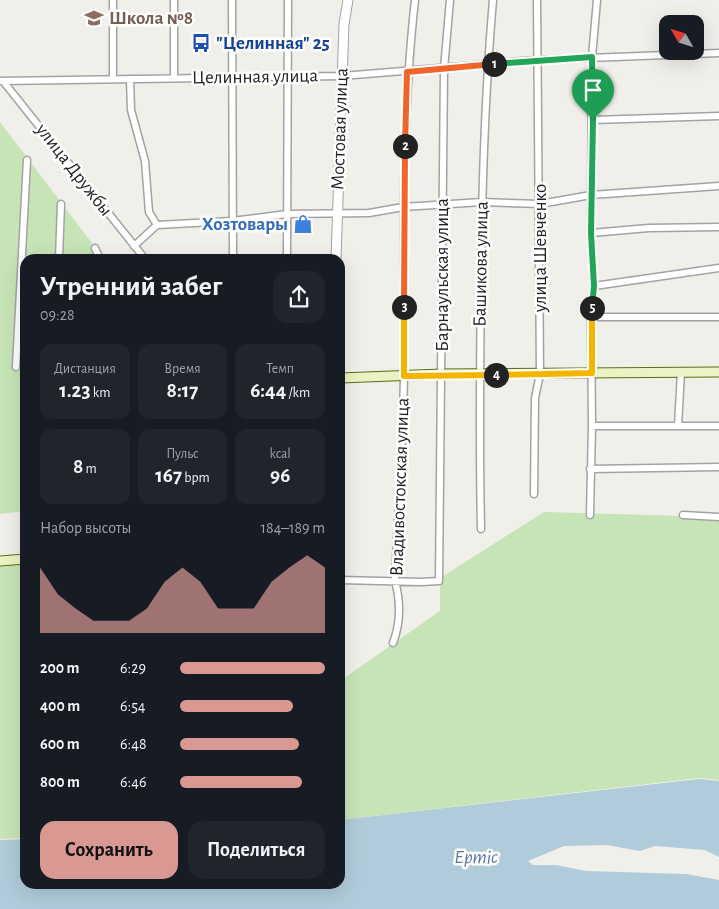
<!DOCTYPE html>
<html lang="ru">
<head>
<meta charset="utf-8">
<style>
	:root { --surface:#171b24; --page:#20242c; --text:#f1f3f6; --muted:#9ea1a6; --accent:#d99992 }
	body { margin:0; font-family:"Alegreya Sans",sans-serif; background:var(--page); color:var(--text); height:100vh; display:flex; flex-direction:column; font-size:19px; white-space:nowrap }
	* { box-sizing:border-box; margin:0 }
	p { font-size:16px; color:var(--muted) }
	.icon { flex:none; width:28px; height:28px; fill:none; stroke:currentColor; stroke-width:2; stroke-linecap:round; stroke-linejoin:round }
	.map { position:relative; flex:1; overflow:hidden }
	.drawer { position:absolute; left:20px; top:254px; width:325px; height:635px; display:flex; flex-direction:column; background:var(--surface); border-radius:15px; box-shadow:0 5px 20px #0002 }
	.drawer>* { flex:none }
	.needle { width:32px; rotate:309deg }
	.tools { position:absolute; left:659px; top:15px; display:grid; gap:10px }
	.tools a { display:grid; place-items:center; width:45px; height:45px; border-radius:10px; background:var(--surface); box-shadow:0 5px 20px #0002; font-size:25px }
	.pin { position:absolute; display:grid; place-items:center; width:42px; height:42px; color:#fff; margin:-51px -21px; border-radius:50% 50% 50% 0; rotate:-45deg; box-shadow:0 0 5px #0007 }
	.pin .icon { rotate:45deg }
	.km { position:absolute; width:25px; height:25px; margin:-12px; border-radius:50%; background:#222; color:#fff; font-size:14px; line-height:25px; text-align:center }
	.round { display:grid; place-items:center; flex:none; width:52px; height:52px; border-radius:15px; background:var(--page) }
	.overview { display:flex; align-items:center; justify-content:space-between; height:85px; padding:0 20px }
	h1 { font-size:28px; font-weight:700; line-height:38px }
	.figures { display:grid; grid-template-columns:repeat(3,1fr); gap:8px; height:85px; padding:5px 20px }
	.figures div { display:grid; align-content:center; border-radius:12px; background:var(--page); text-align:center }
	.figures b { font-size:21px; font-weight:700 }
	.figures small { font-size:14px; font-weight:400 }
	.figures p { font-size:14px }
	.chart { height:140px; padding:10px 20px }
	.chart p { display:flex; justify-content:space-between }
	.chart svg { width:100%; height:90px; margin-top:5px; fill:var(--accent); opacity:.7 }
	.action { display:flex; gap:10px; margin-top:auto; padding:10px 20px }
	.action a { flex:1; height:58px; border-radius:15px; background:var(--accent); color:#111; font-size:20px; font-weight:700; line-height:58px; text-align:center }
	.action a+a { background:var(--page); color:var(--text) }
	ul { padding:0 20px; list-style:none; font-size:16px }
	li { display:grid; grid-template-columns:80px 60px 1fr; align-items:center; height:38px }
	li i { height:12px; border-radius:6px; background:var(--accent) }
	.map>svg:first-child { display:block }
</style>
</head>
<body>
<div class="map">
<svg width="719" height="909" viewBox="0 0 719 909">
	<rect width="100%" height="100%" fill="#f1efea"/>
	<!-- grass -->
	<path fill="#c7e4b6" d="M0 122 104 259H25V511L0 514Z
		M544 512 719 517V780L699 778 340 820V681L440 611V578Z
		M25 558V838L0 839V560Z"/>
	<!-- water -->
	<path fill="#b0cbd9" d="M699 779 719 781V857L705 850 655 846 640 851 607 845 564 846 528 861 533 865H556L586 871 686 874 719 880V909H0V840L25 839V884H340V820Z"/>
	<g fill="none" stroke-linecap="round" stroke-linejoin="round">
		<!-- minor casing -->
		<g stroke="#a3a3a3" stroke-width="9">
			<path id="minor" d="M232 0 233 259
				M174 78V0
				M113 79V0
				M130 79 131 110 145 161 149 212 157 225
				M0 81 342 76 536 60 719 53
				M3 81 145 259
				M593 120 719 116
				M591 233 649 228 719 227
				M134 246 157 225 232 221 287 214 369 213 403 207 482 202 540 204 591 195 719 186
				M95 248 100 259
				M59 259 61 204
				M287 259 288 0
				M594 286 719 268
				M591 317H719
				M16 367 27 160
				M592 426H719
				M678 426 681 372
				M590 469 719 467
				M534 494 535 398 540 374 537 0
				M590 515 592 426 591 317 594 286 591 233 592 57 597 0
				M683 515 719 517
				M481 529C479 444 480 360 481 276 482 184 485 92 493 0
				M340 580 421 582 439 581 444 69 450 0
				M393 643C401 622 401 603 395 581 398 512 403 443 404 374 404 249 401 124 415 0"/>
		</g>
		<!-- tertiary casing -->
		<g stroke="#a3a3a3" stroke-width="11">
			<path id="tertiary" d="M336 259 344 24 348 0"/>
		</g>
		<!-- secondary casing -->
		<g stroke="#5a6f12" stroke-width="11">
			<path id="secondary" d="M340 378 442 374 719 372
				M0 561 25 559"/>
		</g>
		<!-- minor -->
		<use href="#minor" stroke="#fff" stroke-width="6"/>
		<!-- tertiary -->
		<use href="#tertiary" stroke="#fff" stroke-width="9"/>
		<!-- secondary -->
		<use href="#secondary" stroke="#ebf3c5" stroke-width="9"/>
	</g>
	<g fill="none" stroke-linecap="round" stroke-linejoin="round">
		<!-- split-1 casing -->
		<g stroke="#fff" stroke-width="10">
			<path id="split-1" d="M494 64 592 57 593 120"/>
		</g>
		<!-- split-2 casing -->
		<g stroke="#fff" stroke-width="10">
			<path id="split-2" d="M405 146 407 72 494 64"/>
		</g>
		<!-- split-3 casing -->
		<g stroke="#fff" stroke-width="10">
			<path id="split-3" d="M404 307 405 146"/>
		</g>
		<!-- split-4 casing -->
		<g stroke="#fff" stroke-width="10">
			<path id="split-4" d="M404 307V376L496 375"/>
		</g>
		<!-- split-5 casing -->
		<g stroke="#fff" stroke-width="10">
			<path id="split-5" d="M496 375 592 373V308"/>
		</g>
		<!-- split-6 casing -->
		<g stroke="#fff" stroke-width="10">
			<path id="split-6" d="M592 308 594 286 591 233 593 120"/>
		</g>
		<!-- split-1 -->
		<use href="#split-1" stroke="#22a559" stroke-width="6"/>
		<!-- split-2 -->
		<use href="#split-2" stroke="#f0652b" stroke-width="6"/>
		<!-- split-3 -->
		<use href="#split-3" stroke="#f0652b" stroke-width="6"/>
		<!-- split-4 -->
		<use href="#split-4" stroke="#f5b400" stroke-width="6"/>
		<!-- split-5 -->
		<use href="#split-5" stroke="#f5b400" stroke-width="6"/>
		<!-- split-6 -->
		<use href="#split-6" stroke="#22a559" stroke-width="6"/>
	</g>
	<!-- icons -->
	<defs>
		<g id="school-bare" transform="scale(1.5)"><path d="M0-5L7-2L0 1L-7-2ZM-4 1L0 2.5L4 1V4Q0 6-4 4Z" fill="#8d6e63" stroke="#fff" stroke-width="2.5" paint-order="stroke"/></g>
		<g id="bus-bare" transform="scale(1.5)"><path d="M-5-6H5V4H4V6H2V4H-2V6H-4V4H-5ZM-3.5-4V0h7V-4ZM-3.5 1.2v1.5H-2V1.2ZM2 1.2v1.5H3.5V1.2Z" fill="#1a4fb4" stroke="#fff" stroke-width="2.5" paint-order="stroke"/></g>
		<g id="shop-bare" transform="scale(1.5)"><path d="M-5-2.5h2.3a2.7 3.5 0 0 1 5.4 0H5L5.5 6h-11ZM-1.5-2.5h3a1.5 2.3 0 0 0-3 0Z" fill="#3f7fe0" stroke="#fff" stroke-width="2.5" paint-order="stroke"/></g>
	</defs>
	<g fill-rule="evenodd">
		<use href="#school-bare" x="94" y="18"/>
		<use href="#bus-bare" x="201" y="43"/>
		<use href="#shop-bare" x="303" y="224"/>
	</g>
	<g text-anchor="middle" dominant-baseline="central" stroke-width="5" stroke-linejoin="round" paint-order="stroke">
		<!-- education labels -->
		<g font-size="19" font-weight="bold" fill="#785e54" stroke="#fff" text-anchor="start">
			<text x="109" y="18">Школа №8</text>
		</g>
		<!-- transit labels -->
		<g font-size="19" font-weight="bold" fill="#164399" stroke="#fff" text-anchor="start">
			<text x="216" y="43">"Целинная" 25</text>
		</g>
		<!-- street labels -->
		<g font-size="19" fill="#222" stroke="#fff">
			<text transform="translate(255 77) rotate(-1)">Целинная улица</text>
			<text transform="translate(340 129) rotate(-88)">Мостовая улица</text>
			<text transform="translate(74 170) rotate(52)">улица Дружбы</text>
			<text transform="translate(540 248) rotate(-90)">улица Шевченко</text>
			<text transform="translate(481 264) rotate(-89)">Башикова улица</text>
			<text transform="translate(442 275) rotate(-90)">Барнаульская улица</text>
			<text transform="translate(400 487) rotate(-88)">Владивостокская улица</text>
		</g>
		<!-- shop labels -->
		<g font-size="19" font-weight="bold" fill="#366cbe" stroke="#fff" text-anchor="end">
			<text x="288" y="224">Хозтовары</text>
		</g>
		<!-- water labels -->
		<g font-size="20" font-style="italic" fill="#5876a8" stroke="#fff">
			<text x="476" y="857">Ертіс</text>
		</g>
	</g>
</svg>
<div class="tools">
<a><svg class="needle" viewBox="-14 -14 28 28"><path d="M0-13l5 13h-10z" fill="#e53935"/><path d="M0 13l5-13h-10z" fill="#9ea1a6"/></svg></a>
</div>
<div class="pin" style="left:593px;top:120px;background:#1e9e55"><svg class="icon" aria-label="arrive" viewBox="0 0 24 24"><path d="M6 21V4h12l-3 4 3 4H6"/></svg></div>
<b class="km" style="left:494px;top:64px">1</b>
<b class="km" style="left:405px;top:146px">2</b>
<b class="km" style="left:404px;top:307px">3</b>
<b class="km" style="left:496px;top:375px">4</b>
<b class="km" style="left:592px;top:308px">5</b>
<section class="drawer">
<div class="overview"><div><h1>Утренний забег</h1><p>09:28</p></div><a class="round"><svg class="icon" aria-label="share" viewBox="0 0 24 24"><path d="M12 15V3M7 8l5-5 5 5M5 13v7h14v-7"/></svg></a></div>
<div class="figures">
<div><p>Дистанция</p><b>1.23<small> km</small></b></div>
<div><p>Время</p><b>8:17</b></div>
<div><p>Темп</p><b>6:44<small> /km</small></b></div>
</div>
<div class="figures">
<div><b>8<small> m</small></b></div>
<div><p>Пульс</p><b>167<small> bpm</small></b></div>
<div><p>kcal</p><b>96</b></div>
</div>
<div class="chart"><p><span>Набор высоты</span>184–189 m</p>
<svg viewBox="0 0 160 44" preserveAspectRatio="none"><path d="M0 44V12L10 25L20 32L30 38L40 38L50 38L60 32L70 19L80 12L90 19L100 32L110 32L120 32L130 19L140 12L150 6L160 12V44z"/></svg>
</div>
<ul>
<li><b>200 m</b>6:29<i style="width:100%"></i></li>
<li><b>400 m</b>6:54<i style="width:78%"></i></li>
<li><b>600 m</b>6:48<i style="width:82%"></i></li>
<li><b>800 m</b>6:46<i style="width:84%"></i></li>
</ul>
<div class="action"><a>Сохранить</a><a>Поделиться</a></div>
</section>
</div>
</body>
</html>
